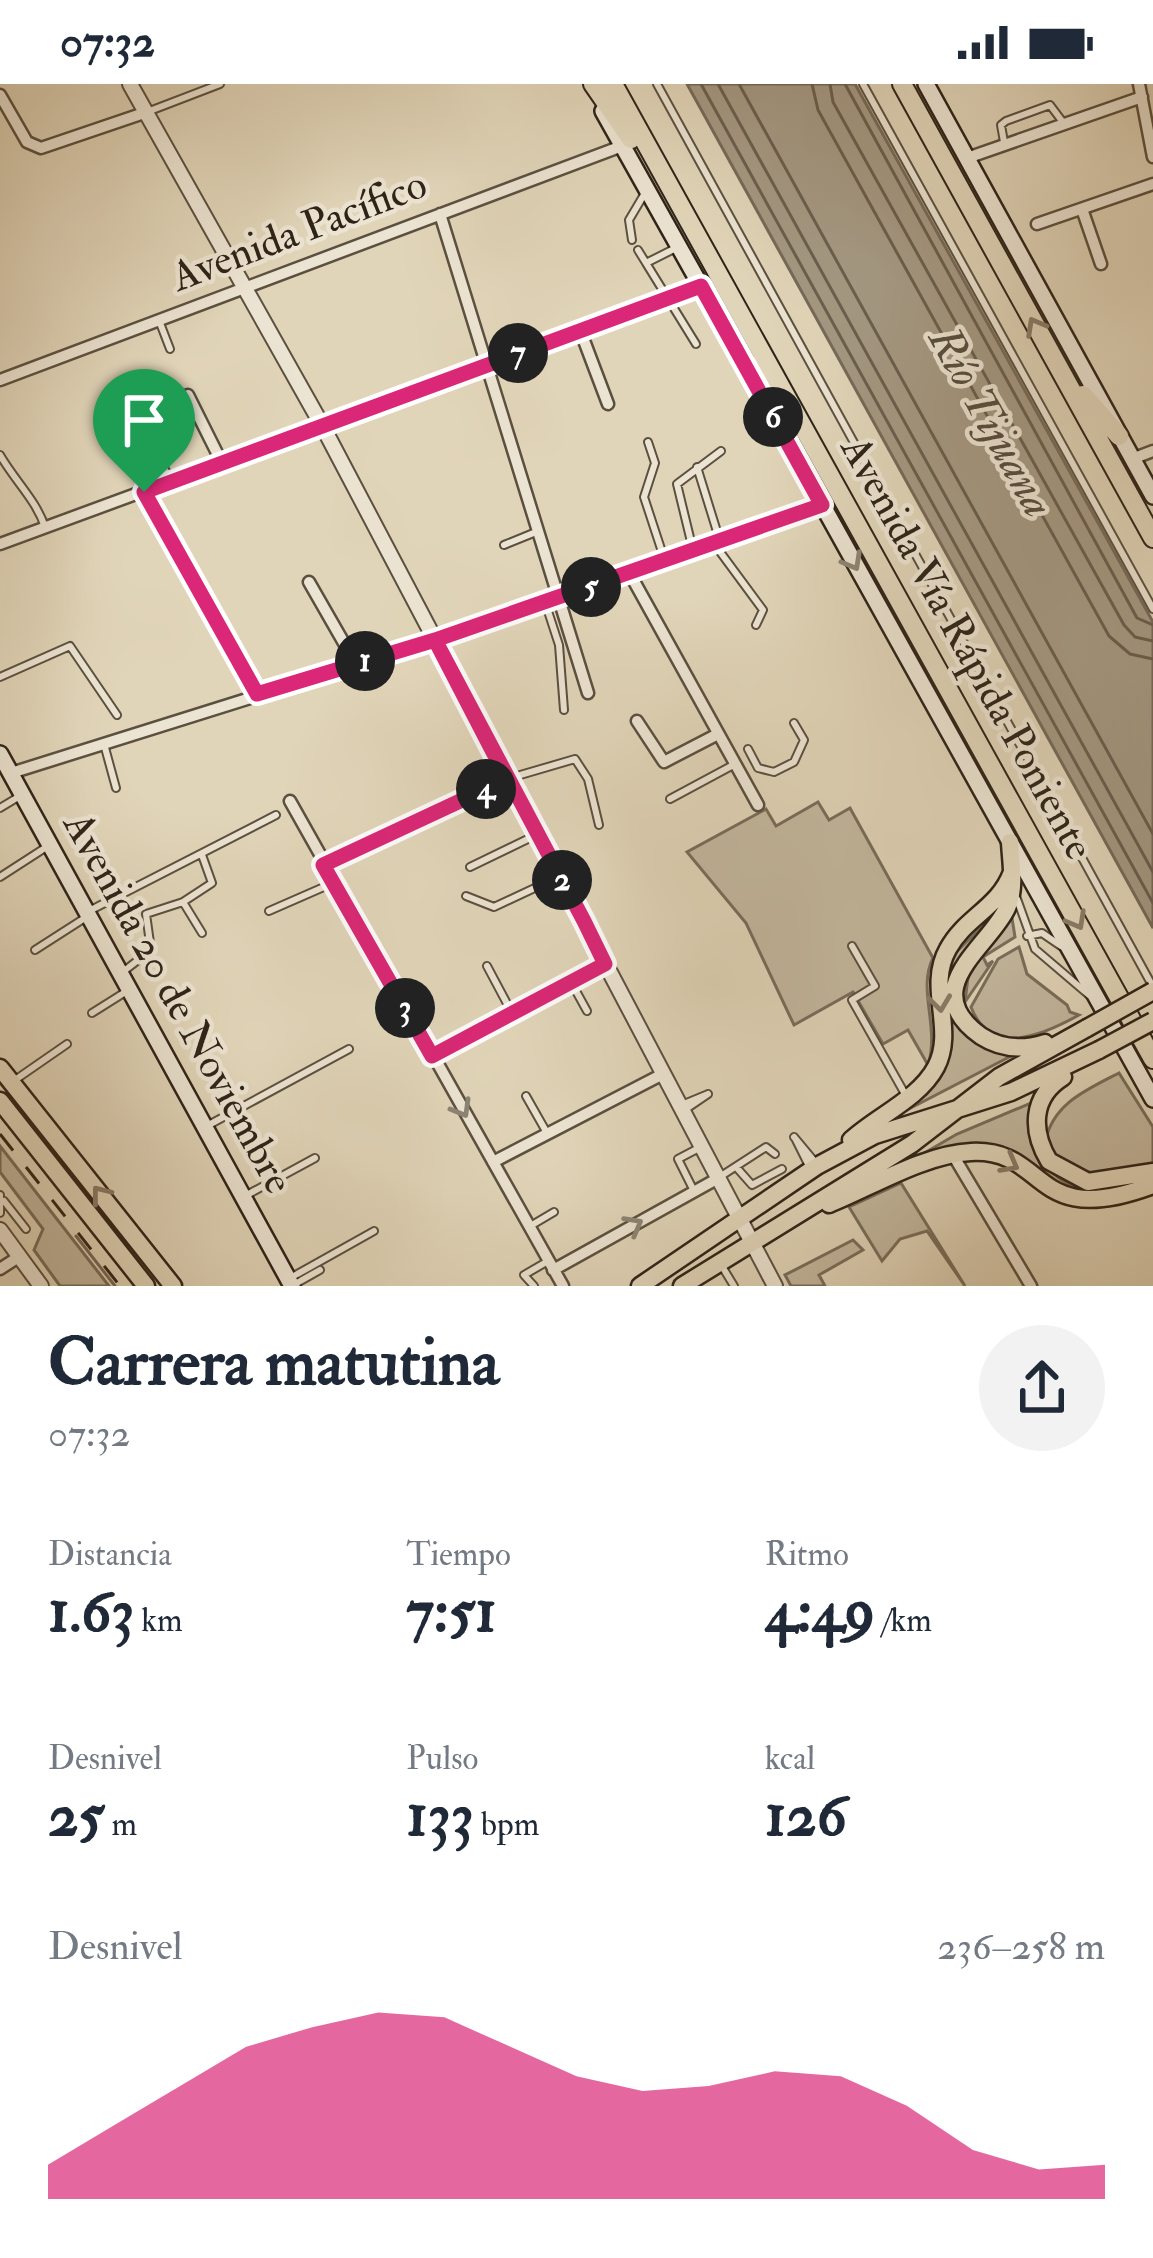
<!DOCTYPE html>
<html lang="es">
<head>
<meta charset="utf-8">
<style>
	:root { --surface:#fff; --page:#f2f2f3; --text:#1f2937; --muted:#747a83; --accent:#db2777 }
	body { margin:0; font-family:"IM FELL Double Pica",serif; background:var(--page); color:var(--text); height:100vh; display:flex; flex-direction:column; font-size:45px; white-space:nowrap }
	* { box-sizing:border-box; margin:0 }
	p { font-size:39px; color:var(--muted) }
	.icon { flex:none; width:66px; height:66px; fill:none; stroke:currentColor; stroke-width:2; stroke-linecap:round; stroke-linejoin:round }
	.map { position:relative; height:1202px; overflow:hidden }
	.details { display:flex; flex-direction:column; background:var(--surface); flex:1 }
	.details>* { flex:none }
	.pin { position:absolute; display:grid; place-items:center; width:102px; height:102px; color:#fff; margin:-123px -51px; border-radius:50% 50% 50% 0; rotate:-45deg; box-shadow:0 0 12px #0007 }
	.pin .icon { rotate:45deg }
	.km { position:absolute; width:60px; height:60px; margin:-30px; border-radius:50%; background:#222; color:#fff; font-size:33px; line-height:60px; text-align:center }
	.round { display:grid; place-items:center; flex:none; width:126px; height:126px; border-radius:63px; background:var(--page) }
	.headline { display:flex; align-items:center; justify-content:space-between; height:204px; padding:0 48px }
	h1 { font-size:66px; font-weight:800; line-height:90px }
	.figures { display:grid; grid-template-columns:repeat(3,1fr); gap:18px; height:204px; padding:12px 48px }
	.figures div { display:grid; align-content:center }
	.figures b { font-size:60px; font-weight:800 }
	.figures small { font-size:33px; font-weight:400 }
	.figures p { font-size:33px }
	.chart { height:336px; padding:24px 48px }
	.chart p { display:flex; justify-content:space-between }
	.chart svg { width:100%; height:216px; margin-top:12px; fill:var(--accent); opacity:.7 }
	.status { display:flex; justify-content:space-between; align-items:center; height:84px; padding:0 60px; background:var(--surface); direction:ltr }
	.status svg { height:33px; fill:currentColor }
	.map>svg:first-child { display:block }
</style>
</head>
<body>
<div class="status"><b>07:32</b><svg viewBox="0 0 49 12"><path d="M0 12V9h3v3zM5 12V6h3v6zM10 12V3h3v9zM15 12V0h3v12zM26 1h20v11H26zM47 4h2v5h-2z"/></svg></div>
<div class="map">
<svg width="1153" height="1202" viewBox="0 0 1153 1202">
	<rect width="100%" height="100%" fill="#e1d5b9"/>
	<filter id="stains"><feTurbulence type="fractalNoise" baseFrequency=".00167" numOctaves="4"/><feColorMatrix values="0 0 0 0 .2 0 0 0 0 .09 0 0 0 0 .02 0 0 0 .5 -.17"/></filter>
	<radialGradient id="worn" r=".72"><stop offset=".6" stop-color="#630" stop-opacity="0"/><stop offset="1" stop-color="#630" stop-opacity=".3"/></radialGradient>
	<!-- green -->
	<path fill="#c3b79e" stroke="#786d5b" stroke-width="3" d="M782 327 835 419 1153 999Z
		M818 718 829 736 850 724 933 874C917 906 940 943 928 981L908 946 883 960 853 908 794 941 746 839 687 768 766 725 776 742Z
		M1011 828 1015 853 983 873 987 881 993 877 965 918 969 885Z
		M996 829C977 866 946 867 952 922L1013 971 905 1027 925 1009 951 873Z
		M1019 863 1027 890 1067 921 1070 928 1079 931C1045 950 991 975 971 923L998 875Z
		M1119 989 1153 1043V1082C1113 1089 1070 1100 1045 1059 1052 1020 1086 1006 1119 989Z
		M1031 1019C1021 1056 1047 1099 1087 1106 1108 1109 1133 1099 1153 1094L1096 1112 1048 1097 1014 1068 984 1060 897 1085 957 1050Z
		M0 1062 109 1202H60L34 1166 43 1145 0 1088Z
		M901 1099 965 1202 927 1147 900 1155 882 1177 849 1123Z
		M853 1156 863 1166 819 1191 825 1202H791L785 1191Z"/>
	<!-- water -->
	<path fill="#a49882" stroke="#756958" stroke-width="3" d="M687 0H855L1153 538V844Z"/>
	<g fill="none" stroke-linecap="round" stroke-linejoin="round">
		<!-- shore -->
		<path stroke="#695e4d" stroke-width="3" d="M701 0 1153 819
			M718 0 1153 788
			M739 0 1153 750
			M812 0 818 26 1109 552 1130 570 1153 575
			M830 0 833 18 1124 541 1135 553 1153 557
			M845 0 1137 534 1153 541"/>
		<!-- stream -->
		<path stroke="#756958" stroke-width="3" d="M76 1152 115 1202"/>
		<!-- service casing -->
		<g stroke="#5b5040" stroke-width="10">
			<path id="service" d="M657 0 1153 903
				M863 0 1153 525
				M147 28 220 0
				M1004 58 1001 41 1006 37 1050 21 1062 37
				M632 156 629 136 645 109
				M676 164 646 179 696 260
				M638 166 646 179
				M160 239 170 265
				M123 318 172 397
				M648 358 655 379 644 413 664 474
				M0 371C15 397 36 416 45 443
				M697 383 719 454
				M504 461 536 448
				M715 461 763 526 756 541
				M693 466 677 400 721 367
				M545 518 559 561 564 626
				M0 593 70 562 117 631
				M104 660 116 704
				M748 665 758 684 774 688 794 678 804 656 794 639
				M510 694 575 675 588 695 599 741
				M670 715 735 680
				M0 724 20 712
				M470 783 534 752
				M0 793 48 762
				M466 812 494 823 556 794
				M1017 815 1035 865 1089 911
				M183 818 202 849
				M89 827 276 731
				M269 827 333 799
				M1027 852 1042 849 1061 862
				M852 862 875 902 852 916 905 1010
				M35 866 88 832
				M487 882 512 929
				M124 887 151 866 146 830 183 818 212 799 202 771
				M571 898 587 927
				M92 929 127 907
				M15 996 67 960
				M526 1012 547 1049
				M679 1022 708 1010
				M683 1027 708 1010
				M205 1043 349 965
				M794 1053 814 1077
				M796 1056 810 1084
				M737 1084 752 1101 782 1085
				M718 1094 766 1063 775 1070
				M694 1107 678 1075 699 1064
				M0 1111V1129
				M245 1112 315 1074
				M4 1117 26 1145
				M532 1141 554 1128
				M720 1179 734 1202
				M292 1193 374 1147
				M295 1200 320 1186
				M534 1202 524 1191 548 1177"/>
		</g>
		<!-- minor casing -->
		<g stroke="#5b5040" stroke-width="15">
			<path id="minor" d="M1139 0 1153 73
				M0 11 27 58 41 64 147 28
				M967 74 1142 13
				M1082 125 1101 180
				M440 130 588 609
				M1037 140 1153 100
				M580 246 608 320
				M0 296 622 62
				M188 311 222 379
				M1132 375 1153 367
				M144 408 257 610
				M0 460 701 202
				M630 490 758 721
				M309 498 356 580
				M637 637 664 678 718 650
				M11 689 435 556 822 421
				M290 717 563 1202
				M323 781 507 695
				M432 972 605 880
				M953 1071 1031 1202
				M493 1078 661 991
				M0 1185 20 1172
				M553 1186 715 1096"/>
		</g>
		<!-- tertiary casing -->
		<g stroke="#5b5040" stroke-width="18">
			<path id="tertiary" d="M130 0 323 343 775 1202
				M0 1146 41 1202"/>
		</g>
		<!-- secondary casing -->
		<g stroke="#2e2318" stroke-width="20">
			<path id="secondary" d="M926 0 1153 412
				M603 27 767 320
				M793 368 1153 1015
				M0 670 292 1202"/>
		</g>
		<!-- primary casing -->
		<g stroke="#2e2318" stroke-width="21">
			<path id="primary" d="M1010 758C1011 779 1016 804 1007 824 989 863 915 905 981 952 1001 965 1023 966 1045 959
				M0 984 173 1202
				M1063 993C1031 1013 1031 1047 1049 1077L1088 1098 1153 1088
				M0 1017 146 1202
				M851 1056C877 1032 919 1015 936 983 956 945 926 904 948 865 965 833 999 824 1012 788
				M829 1120C871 1103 925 1070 971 1068 1049 1064 1030 1147 1153 1101
				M640 1202 817 1082 875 1051 1011 1008 1099 966
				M682 1202 912 1060 999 993 1087 944"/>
		</g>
		<!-- trunk casing -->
		<g stroke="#2e2318" stroke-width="22">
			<path id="trunk" d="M593 0 631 55
				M613 0 1153 975
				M902 0 1153 454
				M758 281 797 375
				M1083 311 1119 352"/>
		</g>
		<!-- service -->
		<use href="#service" stroke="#ece4d2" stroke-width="6"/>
		<!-- minor -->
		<use href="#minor" stroke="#ece4d2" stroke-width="10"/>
		<!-- tertiary -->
		<use href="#tertiary" stroke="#ece4d2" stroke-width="14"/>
		<!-- secondary -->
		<use href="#secondary" stroke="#ece4d2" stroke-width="15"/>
		<!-- primary -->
		<use href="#primary" stroke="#e1d5b9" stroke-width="16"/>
		<!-- trunk -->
		<use href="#trunk" stroke="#e1d5b9" stroke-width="18"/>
		<!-- rail -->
		<path stroke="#2e2318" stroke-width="3" stroke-dasharray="21 21" stroke-linecap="butt" d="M0 1050 120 1202"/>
		<!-- primary-bridge casing -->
		<g stroke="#2e2318" stroke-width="21" stroke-linecap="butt">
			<path id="primary-bridge" d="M1087 944 1153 907
				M1099 966 1153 937"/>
		</g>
		<!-- primary-bridge -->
		<use href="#primary-bridge" stroke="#e1d5b9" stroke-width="16"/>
	</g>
	<!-- one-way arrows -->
	<defs><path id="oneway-chevron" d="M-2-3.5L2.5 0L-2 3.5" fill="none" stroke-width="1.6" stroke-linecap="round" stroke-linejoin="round" transform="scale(3)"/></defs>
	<g stroke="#887c68">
		<use href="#oneway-chevron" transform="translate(1035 242) rotate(-119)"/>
		<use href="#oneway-chevron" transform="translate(1077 837) rotate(61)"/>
		<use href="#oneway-chevron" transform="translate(940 919) rotate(83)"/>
		<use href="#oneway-chevron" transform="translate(1010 1080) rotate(29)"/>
		<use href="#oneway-chevron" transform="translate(100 1110) rotate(-128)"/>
	</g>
	<g stroke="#8d8475">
		<use href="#oneway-chevron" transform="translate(853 478) rotate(61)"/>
		<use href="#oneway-chevron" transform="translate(462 1025) rotate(60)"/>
		<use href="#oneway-chevron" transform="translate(634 1141) rotate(-29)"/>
	</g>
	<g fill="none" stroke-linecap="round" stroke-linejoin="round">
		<!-- route casing -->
		<g stroke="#fff" stroke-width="24">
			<path id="route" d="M144 408 257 610 435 556 584 837 605 880 432 972 323 781 507 695 435 556 822 421 701 202 144 408"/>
		</g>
		<!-- route -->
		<use href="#route" stroke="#db2777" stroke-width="15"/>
	</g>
	<g text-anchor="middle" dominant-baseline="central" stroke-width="9" stroke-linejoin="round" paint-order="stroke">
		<!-- street labels -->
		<g font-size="42" fill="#2e2318" stroke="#ece4d2">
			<text transform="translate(299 147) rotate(-21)">Avenida Pacífico</text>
			<text transform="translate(967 564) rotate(61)">Avenida Vía Rápida Poniente</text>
			<text transform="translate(178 919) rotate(61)">Avenida 20 de Noviembre</text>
		</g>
		<!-- water labels -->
		<g font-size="45" font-style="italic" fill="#574c3d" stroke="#ece4d2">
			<text transform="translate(991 338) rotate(61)">Río Tijuana</text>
		</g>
	</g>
	<rect width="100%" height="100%" filter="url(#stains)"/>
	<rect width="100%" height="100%" fill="url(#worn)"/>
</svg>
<div class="pin" style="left:144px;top:408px;background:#1e9e55"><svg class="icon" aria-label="arrive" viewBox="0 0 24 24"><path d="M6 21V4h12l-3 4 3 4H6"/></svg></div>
<b class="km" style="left:365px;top:577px">1</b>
<b class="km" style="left:562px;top:796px">2</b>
<b class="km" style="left:405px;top:924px">3</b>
<b class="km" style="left:486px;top:705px">4</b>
<b class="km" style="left:591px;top:503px">5</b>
<b class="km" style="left:773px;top:333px">6</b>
<b class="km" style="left:518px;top:269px">7</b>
</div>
<section class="details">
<div class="headline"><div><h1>Carrera matutina</h1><p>07:32</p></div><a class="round"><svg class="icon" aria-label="share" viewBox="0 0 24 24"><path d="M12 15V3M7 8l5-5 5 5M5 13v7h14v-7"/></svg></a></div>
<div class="figures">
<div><p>Distancia</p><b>1.63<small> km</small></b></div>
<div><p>Tiempo</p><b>7:51</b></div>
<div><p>Ritmo</p><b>4:49<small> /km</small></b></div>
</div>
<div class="figures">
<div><p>Desnivel</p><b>25<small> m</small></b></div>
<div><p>Pulso</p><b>133<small> bpm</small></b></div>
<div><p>kcal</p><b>126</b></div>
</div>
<div class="chart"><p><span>Desnivel</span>236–258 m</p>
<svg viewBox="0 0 160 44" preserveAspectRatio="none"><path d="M0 44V37L10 29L20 21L30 13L40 9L50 6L60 7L70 13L80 19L90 22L100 21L110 18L120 19L130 25L140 34L150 38L160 37V44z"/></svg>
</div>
</section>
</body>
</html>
